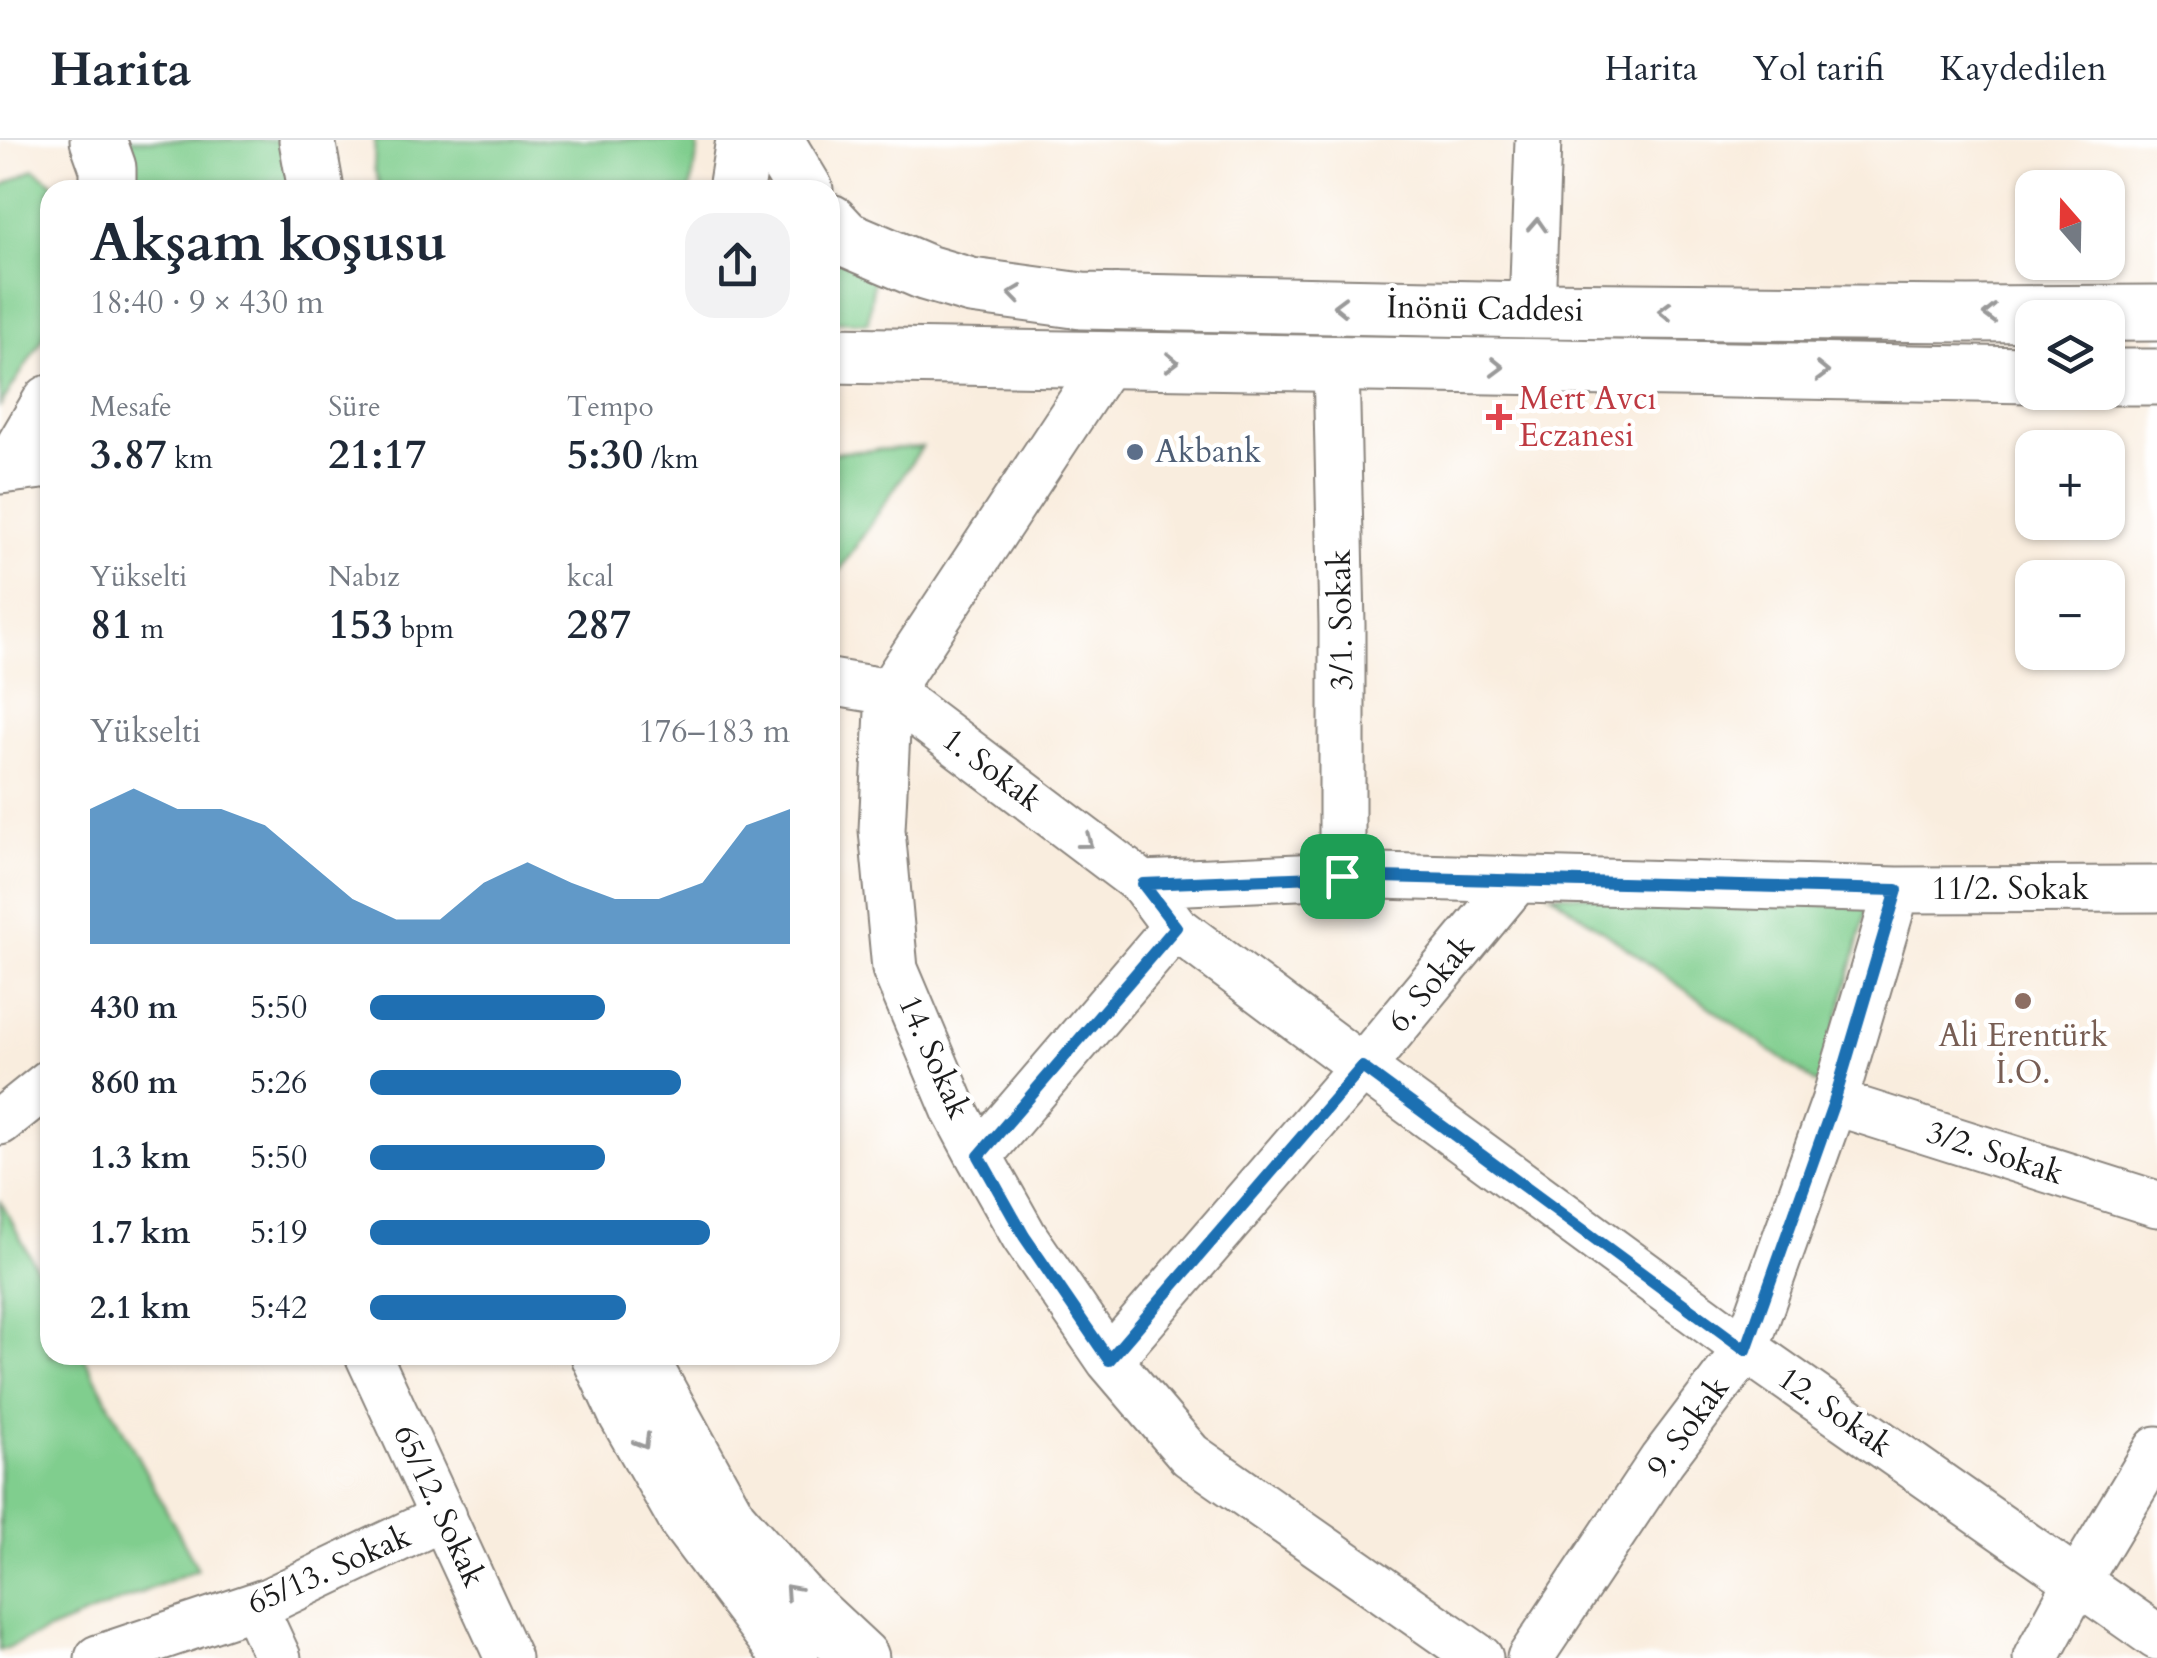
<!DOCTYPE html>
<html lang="tr">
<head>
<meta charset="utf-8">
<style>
	:root { --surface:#fff; --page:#f2f2f3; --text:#1f2937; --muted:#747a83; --line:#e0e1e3; --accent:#1f6fb2 }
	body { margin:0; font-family:Cardo,serif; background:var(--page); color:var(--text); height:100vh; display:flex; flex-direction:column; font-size:38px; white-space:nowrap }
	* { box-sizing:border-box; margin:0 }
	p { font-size:32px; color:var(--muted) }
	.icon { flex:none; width:55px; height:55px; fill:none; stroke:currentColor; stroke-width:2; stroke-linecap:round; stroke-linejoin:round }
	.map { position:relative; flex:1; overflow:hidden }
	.drawer { position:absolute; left:40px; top:40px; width:800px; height:1185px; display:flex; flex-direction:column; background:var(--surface); border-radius:30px; box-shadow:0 2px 8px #0004 }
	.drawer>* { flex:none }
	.needle { width:65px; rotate:340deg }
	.tools { position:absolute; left:2015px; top:30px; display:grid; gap:20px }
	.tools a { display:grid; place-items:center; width:110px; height:110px; border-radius:20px; background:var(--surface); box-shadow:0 2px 8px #0004; font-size:50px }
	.pin { position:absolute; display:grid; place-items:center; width:85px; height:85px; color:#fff; margin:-42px; border-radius:20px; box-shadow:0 5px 15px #0006 }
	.round { display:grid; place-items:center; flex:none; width:105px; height:105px; border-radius:30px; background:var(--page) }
	.headline { display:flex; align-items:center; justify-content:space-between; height:170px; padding:0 50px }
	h1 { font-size:55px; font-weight:800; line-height:75px }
	.metrics { display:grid; grid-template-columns:repeat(3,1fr); gap:15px; height:170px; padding:10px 50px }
	.metrics div { display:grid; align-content:center }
	.metrics b { font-size:42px; font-weight:800 }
	.metrics small { font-size:28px; font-weight:400 }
	.metrics p { font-size:28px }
	.chart { height:280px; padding:20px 50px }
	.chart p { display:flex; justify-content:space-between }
	.chart svg { width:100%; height:180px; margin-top:10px; fill:var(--accent); opacity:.7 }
	ul { padding:0 50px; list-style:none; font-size:32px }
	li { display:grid; grid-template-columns:160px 120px 1fr; align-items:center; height:75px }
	li i { height:25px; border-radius:12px; background:var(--accent) }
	header { display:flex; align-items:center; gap:60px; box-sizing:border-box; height:140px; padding:0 50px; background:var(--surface); border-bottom:2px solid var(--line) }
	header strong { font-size:48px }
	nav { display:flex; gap:55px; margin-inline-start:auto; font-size:35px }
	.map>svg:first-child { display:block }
</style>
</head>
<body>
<header>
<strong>Harita</strong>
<nav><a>Harita</a><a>Yol tarifi</a><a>Kaydedilen</a></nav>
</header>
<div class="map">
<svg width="2157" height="1518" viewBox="0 0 2157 1518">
	<rect width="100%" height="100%" fill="#fff"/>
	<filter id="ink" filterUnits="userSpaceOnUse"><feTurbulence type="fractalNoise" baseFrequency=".01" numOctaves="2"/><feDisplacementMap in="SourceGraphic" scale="20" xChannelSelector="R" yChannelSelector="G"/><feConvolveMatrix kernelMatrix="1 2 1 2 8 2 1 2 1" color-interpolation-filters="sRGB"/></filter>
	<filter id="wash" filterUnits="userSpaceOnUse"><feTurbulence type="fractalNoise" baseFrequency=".0048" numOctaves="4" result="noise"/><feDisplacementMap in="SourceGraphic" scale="40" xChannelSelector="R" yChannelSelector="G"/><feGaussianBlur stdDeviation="2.25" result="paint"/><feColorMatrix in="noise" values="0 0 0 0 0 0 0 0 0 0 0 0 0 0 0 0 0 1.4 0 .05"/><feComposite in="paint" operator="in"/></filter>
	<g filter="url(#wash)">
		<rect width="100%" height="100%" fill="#f9edde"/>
		<!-- green -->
		<path fill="#80ce8e" stroke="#4e7555" stroke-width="2.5" d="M128 0H283L293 50H138Z
			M375 0H697L698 11 690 50H381L374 28Z
			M34 29 52 42 56 50H50V177L42 200 0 266V47Z
			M830 112 874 138 868 183 830 181Z
			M922 307 830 445V313Z
			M1551 754 1868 766 1820 946Z
			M0 1060 50 1153V1215H83L198 1429 0 1511Z"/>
	</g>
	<g filter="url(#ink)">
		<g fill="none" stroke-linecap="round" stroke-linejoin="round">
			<!-- minor casing -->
			<g stroke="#8a847d" stroke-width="49">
				<path id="minor" d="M1532 170 1538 0
					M1107 222 889 552 882 690 895 829 955 971 979 1016 1024 1096 1109 1220 1190 1315 1480 1518
					M1336 224 1342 484V735
					M830 542 889 552 1143 744 1175 787 1362 927 1746 1209 2157 1497
					M1143 744 1342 735 1897 750 2157 749
					M1834 962 2157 1064
					M0 982 50 942
					M979 1016 1175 787
					M368 1215 508 1518
					M1109 1220 1362 927 1517 740
					M254 1466 278 1518
					M98 1518 268 1461 444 1377
					M1530 1518 1662 1320 1746 1209 1834 962 1897 750
					M2036 1518 2077 1442 2157 1309"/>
			</g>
			<!-- secondary casing -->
			<g stroke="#8a847d" stroke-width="59">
				<path id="secondary" d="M98 0 108 28V50
					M14 324 50 263
					M599 1215 626 1273 687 1380 791 1518
					M638 1215 729 1380 798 1459 861 1518"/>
			</g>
			<!-- primary casing -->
			<g stroke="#8a847d" stroke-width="59">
				<path id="primary" d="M307 0 316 50
					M775 0 805 50
					M736 50 744 0
					M830 82 845 98 927 133 971 146 1082 161 1532 170 1968 174 2157 173
					M830 215 2032 235
					M2108 237H2157
					M0 326 50 320"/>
			</g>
			<!-- minor -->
			<use href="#minor" stroke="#fff" stroke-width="45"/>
			<!-- secondary -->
			<use href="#secondary" stroke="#fff" stroke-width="55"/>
			<!-- primary -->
			<use href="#primary" stroke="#fff" stroke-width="55"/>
		</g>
		<!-- one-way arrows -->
		<defs><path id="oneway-chevron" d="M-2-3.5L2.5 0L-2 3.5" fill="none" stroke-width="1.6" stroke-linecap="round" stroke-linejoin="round" transform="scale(2.5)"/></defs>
		<g stroke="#999">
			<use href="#oneway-chevron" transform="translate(1537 85) rotate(-87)"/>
			<use href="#oneway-chevron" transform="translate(1015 154) rotate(-172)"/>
			<use href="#oneway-chevron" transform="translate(1340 166) rotate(-179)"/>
			<use href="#oneway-chevron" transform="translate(1665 171) rotate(-179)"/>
			<use href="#oneway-chevron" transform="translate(1990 174) rotate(179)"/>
			<use href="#oneway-chevron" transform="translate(1172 222) rotate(1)"/>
			<use href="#oneway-chevron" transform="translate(1497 227) rotate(1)"/>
			<use href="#oneway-chevron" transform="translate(1822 232) rotate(1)"/>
			<use href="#oneway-chevron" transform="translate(1086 702) rotate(37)"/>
			<use href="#oneway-chevron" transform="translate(643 1302) rotate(60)"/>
			<use href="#oneway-chevron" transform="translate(791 1451) rotate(-132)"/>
		</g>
	</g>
	<g fill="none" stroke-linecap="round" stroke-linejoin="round" filter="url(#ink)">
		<!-- route casing -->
		<g stroke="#fff" stroke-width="20">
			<path id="route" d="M1342 736 1897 750 1834 962 1746 1210 1362 927 1109 1220 1024 1096 979 1016 1176 787 1143 744Z"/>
		</g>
		<!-- route -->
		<use href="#route" stroke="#1f6fb2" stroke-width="12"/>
	</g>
	<!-- markers -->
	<path fill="#e0444e" stroke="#fff" stroke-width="4" d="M1494 262h10v10h10v10h-10v10h-10v-10h-10v-10h10z"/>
	<circle fill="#5c6f8a" stroke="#fff" stroke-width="4" cx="1135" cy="312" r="10"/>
	<circle fill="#8d6e63" stroke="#fff" stroke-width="4" cx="2023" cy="861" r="10"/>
	<g text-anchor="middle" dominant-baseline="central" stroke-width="9" stroke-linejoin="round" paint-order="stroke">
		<!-- street labels -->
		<g font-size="32" fill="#1c1c1c" stroke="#fff">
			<text transform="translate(1485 169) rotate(1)">İnönü Caddesi</text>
			<text transform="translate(1341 480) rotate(-91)">3/1. Sokak</text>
			<text transform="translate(992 630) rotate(37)">1. Sokak</text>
			<text x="2010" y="749">11/2. Sokak</text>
			<text transform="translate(1431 844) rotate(-50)">6. Sokak</text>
			<text transform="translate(934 917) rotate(66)">14. Sokak</text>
			<text transform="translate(1995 1013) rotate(18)">3/2. Sokak</text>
			<text transform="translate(1835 1272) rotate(35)">12. Sokak</text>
			<text transform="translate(1688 1287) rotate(-54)">9. Sokak</text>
			<text transform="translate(439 1366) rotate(65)">65/12. Sokak</text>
			<text transform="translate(329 1430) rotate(-24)">65/13. Sokak</text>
		</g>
		<!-- health labels -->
		<g font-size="32" fill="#be3a42" stroke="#fff" text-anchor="start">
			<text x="1519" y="259">Mert Avcı<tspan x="1519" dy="37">Eczanesi</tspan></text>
		</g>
		<!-- service labels -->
		<g font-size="32" fill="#4e5e75" stroke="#fff" text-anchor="start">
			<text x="1155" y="312">Akbank</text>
		</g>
		<!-- education labels -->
		<g font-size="32" fill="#785e54" stroke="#fff">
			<text x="2023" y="896">Ali Erentürk<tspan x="2023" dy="37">İ.O.</tspan></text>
		</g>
	</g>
</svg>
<div class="tools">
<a><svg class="needle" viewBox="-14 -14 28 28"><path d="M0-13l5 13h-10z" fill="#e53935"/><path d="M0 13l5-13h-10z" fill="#747a83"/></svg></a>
<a><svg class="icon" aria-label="layers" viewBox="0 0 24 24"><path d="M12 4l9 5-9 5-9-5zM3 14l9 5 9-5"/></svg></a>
<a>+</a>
<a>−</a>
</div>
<div class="pin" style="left:1342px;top:736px;background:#1e9e55"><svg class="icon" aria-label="arrive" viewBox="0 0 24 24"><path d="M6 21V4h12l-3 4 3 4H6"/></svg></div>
<section class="drawer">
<div class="headline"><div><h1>Akşam koşusu</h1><p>18:40 · 9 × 430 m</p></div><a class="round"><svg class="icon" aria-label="share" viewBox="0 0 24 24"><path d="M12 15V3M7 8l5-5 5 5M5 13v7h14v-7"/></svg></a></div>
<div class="metrics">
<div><p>Mesafe</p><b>3.87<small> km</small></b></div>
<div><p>Süre</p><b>21:17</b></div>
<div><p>Tempo</p><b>5:30<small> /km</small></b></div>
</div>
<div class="metrics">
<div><p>Yükselti</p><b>81<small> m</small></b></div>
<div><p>Nabız</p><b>153<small> bpm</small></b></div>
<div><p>kcal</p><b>287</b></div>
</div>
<div class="chart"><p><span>Yükselti</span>176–183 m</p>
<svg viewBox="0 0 160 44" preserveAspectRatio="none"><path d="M0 44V11L10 6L20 11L30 11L40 15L50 24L60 33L70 38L80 38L90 29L100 24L110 29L120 33L130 33L140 29L150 15L160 11V44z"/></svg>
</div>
<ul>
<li><b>430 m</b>5:50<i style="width:56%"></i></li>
<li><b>860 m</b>5:26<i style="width:74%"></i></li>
<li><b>1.3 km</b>5:50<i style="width:56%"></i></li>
<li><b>1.7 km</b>5:19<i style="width:81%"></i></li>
<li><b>2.1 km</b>5:42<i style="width:61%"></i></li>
</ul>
</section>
</div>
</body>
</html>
